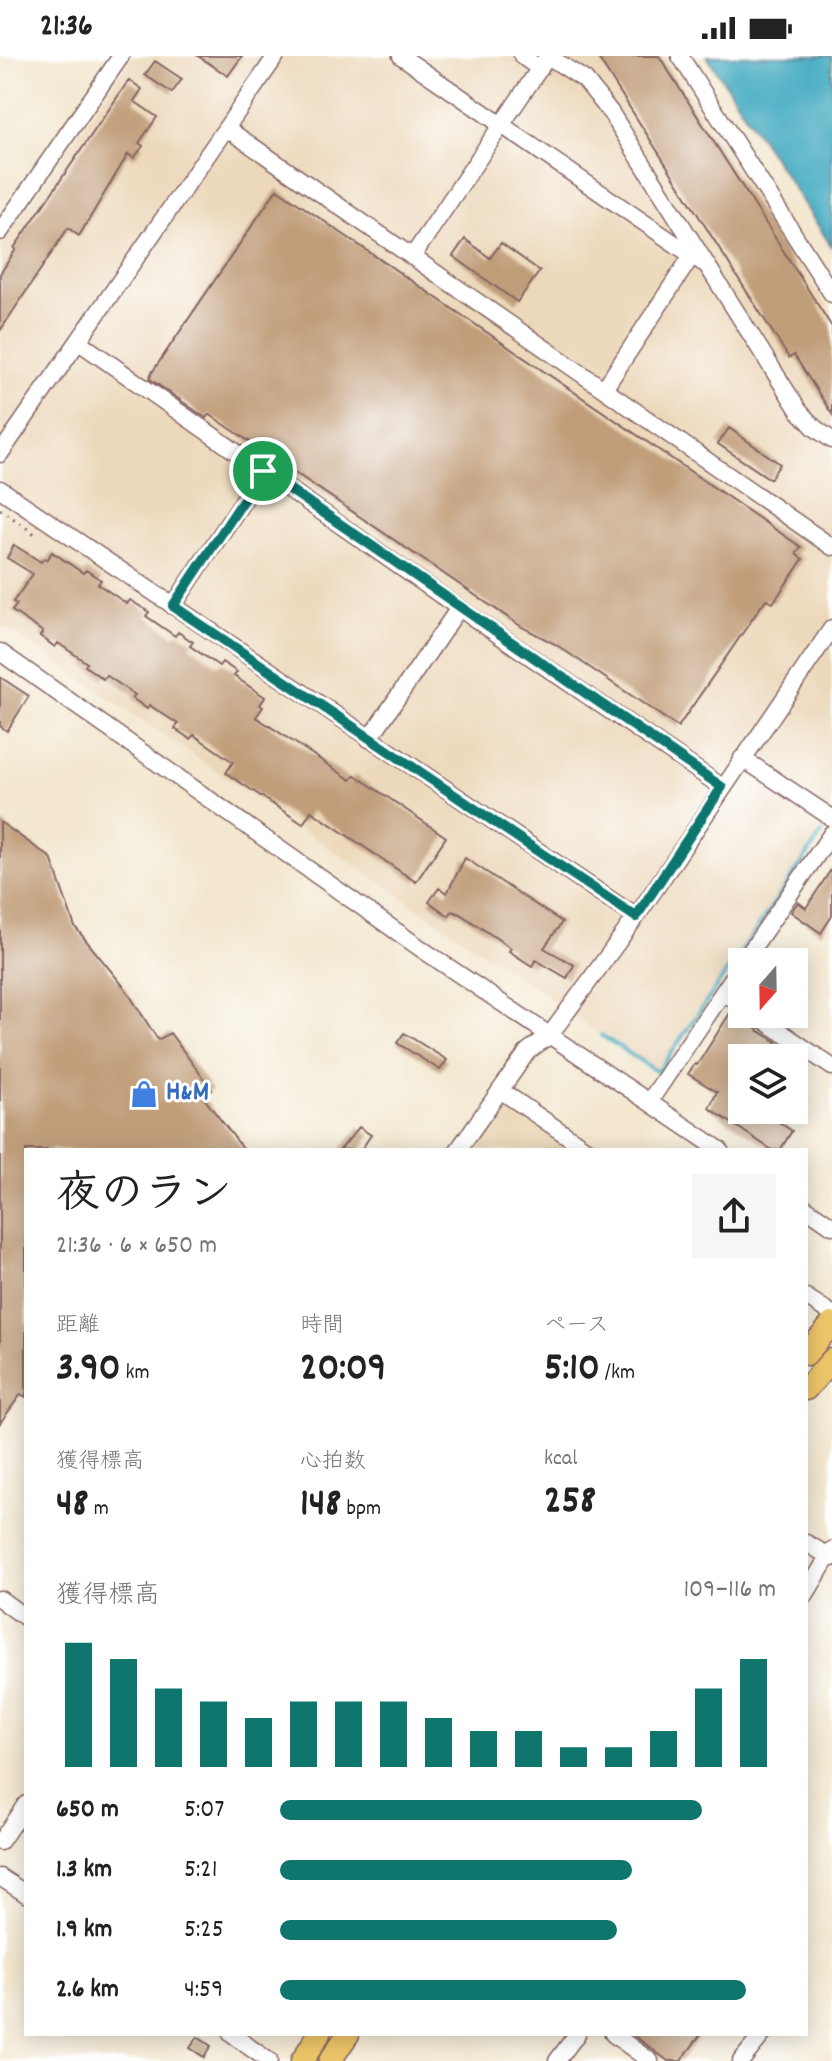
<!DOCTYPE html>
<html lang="ja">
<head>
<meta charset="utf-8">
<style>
	:root { --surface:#fff; --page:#f6f6f6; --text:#222; --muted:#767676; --accent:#0f766e }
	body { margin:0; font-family:Dekko,"Klee One",sans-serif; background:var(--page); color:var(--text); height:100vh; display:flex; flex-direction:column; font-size:30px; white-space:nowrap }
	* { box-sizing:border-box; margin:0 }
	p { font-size:26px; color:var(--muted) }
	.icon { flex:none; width:44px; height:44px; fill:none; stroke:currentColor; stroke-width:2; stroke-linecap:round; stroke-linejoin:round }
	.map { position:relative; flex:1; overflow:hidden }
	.panel { position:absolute; left:24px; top:1092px; width:784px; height:888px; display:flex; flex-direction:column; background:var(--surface); border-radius:0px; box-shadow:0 4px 20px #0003 }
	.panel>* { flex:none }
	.needle { width:52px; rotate:200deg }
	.tools { position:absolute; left:728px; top:892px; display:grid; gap:16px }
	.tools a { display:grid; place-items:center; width:80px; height:80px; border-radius:0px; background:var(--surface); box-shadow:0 4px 20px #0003; font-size:40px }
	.pin { position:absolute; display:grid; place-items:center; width:68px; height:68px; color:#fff; margin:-34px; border:4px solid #fff; border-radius:50%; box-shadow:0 2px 8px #0007 }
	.round { display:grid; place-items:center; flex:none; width:84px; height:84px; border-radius:0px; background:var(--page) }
	.head { display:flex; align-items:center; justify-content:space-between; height:136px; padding:0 32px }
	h1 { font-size:44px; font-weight:800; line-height:60px }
	.metrics { display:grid; grid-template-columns:repeat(3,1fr); gap:12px; height:136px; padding:8px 32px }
	.metrics div { display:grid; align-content:center }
	.metrics b { font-size:40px; font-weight:800 }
	.metrics small { font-size:22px; font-weight:400 }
	.metrics p { font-size:22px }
	.chart { height:224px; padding:16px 32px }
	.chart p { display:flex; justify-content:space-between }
	.chart svg { width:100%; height:144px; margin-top:8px; stroke:var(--accent); stroke-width:6 }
	ul { padding:0 32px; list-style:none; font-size:26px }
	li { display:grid; grid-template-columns:128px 96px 1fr; align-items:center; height:60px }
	li i { height:20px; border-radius:10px; background:var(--accent) }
	.status { display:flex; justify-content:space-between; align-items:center; height:56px; padding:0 40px; background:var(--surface); direction:ltr }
	.status svg { height:22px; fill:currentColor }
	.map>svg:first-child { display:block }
</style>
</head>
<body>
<div class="status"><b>21:36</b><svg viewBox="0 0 49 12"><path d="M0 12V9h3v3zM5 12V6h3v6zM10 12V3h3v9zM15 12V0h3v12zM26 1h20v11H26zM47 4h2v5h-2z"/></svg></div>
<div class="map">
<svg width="832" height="2005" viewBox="0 0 832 2005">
	<rect width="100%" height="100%" fill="#fff"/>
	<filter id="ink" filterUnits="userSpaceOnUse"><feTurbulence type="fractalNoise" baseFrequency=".0125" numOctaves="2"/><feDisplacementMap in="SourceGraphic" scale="16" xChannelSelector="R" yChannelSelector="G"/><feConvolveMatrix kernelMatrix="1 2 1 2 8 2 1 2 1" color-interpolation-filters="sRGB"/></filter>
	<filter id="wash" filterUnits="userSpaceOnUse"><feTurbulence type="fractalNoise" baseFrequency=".006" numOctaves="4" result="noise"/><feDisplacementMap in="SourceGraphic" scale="32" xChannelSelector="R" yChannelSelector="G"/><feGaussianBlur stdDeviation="1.8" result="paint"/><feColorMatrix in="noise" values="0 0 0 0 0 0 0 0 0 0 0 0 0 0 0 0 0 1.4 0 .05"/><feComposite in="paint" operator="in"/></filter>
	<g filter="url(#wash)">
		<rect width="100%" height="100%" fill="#f3e7cf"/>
		<!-- built -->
		<path fill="#ecd8ba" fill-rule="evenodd" d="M132 0H198L228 20 242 0H597L732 114 659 0H665L832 258V271L733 117 777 272 828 352 832 350V761L657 1012 601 975 599 978 588 971 550 942 0 568V275L32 227 6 209 0 217V191ZM277 134 800 490 796 498 803 503 773 547 766 543 679 670 555 588 522 571 209 358 204 365 179 348 183 341 173 334 169 340 148 326 151 318ZM465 184 490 202 501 187 540 215 517 246 453 201ZM729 373 780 408 770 423 719 388ZM44 502 83 517 86 514 100 523 98 528 127 548 130 544 148 556 146 560 175 580 178 576 192 586 190 590 219 610 222 606 236 616 234 620 263 651 224 699 194 679 190 683 176 673 178 668 149 649 146 652 132 643 135 639 106 619 103 623 85 611 87 607 58 587 55 591 40 581 43 576 12 556 17 548 14 546ZM356 721 446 781 416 826 327 766ZM267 744 316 748 302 768ZM480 812 561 866 532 910 509 895 511 892 460 858 452 855 448 861 441 857 451 842 457 846Z
			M500 1045 574 1094H468Z"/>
		<!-- water -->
		<path fill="#40a9c0" stroke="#456476" stroke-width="2" d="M707 0H832V191Z"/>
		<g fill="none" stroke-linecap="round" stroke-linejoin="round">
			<!-- stream -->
			<path stroke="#40a9c0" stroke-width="4" d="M601 979 658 1016 823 776"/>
		</g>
		<g id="blocks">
			<!-- building -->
			<path fill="#c19e7a" d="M198 0H242L228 20Z
				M597 0H659L832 271V358L794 299 789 302Z
				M155 5 182 23 172 37 145 19Z
				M129 24 142 33 134 45 157 61 139 87 143 90 134 102 128 98 79 180 68 172 0 275V218L16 193 14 192Z
				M277 133 801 491 796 498 803 503 773 547 766 543 678 671 555 588 522 571 209 358 206 362 150 323 151 318Z
				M465 183 490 202 501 187 540 215 517 246 453 200Z
				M729 372 780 408 770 423 718 388Z
				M14 489 41 506 44 502 47 504 52 496 83 517 86 514 101 524 98 528 127 548 130 544 149 556 146 560 175 580 178 576 193 586 190 590 219 610 222 606 237 616 234 620 265 641 260 649 263 651 256 661 351 724 355 719 446 781 416 826 311 755 303 768 226 717 233 706 194 679 190 683 175 673 178 668 149 649 147 653 132 642 135 639 106 619 103 623 85 610 87 607 58 587 55 591 40 580 43 576 12 555 17 548 13 546 33 518 7 502Z
				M0 621 29 640 7 675 0 670Z
				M0 766 51 802 75 871 125 932 158 984 170 977 212 1034 203 1041 244 1094H26V1341L21 1338 0 1367Z
				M465 802 562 866 544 892 574 909 567 922 536 904 532 910 509 895 511 892 460 858 452 855 449 860 429 846 439 832 447 837Z
				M832 812V860L821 877 791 856 798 846 806 852Z
				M730 957 777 986 774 991 792 1002H742V1054H787L779 1066 792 1075 780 1094H772L709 1052 717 1036 688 1018 695 1008 697 1009Z
				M404 977 447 1004 440 1014 397 987Z
				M359 1071 371 1079 361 1094H340Z
				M632 1978H701L681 2005H668Z
				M198 1981 211 1990 204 2001 190 1992Z"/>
		</g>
	</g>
	<g filter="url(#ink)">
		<use href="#blocks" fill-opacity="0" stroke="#856564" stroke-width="2"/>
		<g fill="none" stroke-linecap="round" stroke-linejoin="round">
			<!-- minor casing -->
			<g stroke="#856564" stroke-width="19">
				<path id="minor" d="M401 0 703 207
					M522 0 540 13
					M680 0 832 238
					M226 72 832 491
					M0 176 121 0
					M412 201 548 0 585 24 611 57 799 355 815 372 832 384
					M79 286 459 552 722 731
					M604 333 691 201
					M0 398 276 0
					M0 433 636 861
					M173 550 263 415
					M0 596 423 894 720 1094
					M369 683 459 552
					M742 702 832 762
					M743 906 832 777
					M723 936 742 949
					M755 958 832 1011
					M500 1034 588 1094
					M649 1046 742 908
					M458 1094 528 995 550 979 636 861 832 572
					M806 1152 832 1170
					M806 1241 832 1258
					M806 1487 832 1502
					M806 1538 832 1494
					M0 1543 26 1562
					M0 1786 26 1748
					M0 1821 26 1838
					M231 1978 269 2005
					M613 1978 650 2005
					M557 2005 577 1978
					M741 2005 763 1978"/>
			</g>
			<!-- major casing -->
			<g stroke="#856564" stroke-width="25">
				<path id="major" d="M806 1298 832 1268
					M806 1333 832 1304
					M302 2005 319 1978
					M330 2005 348 1978"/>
			</g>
			<!-- path -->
			<path stroke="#856564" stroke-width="3" stroke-dasharray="2 6" stroke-linecap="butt" d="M0 453 35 478"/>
			<!-- minor -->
			<use href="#minor" stroke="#fff" stroke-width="16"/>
			<!-- major -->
			<use href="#major" stroke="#edc569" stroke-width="22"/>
		</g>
	</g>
	<g fill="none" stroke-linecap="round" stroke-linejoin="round" filter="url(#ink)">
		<!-- route casing -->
		<g stroke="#fff" stroke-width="16">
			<path id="route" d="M263 415 722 731 636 861 173 550Z"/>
		</g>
		<!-- route -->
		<use href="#route" stroke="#0f766e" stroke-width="10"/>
	</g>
	<!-- icons -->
	<defs>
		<g id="shop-bare" transform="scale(2.16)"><path d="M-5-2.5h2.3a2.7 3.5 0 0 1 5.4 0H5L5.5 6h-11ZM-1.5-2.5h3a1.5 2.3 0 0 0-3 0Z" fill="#3f7fe0" stroke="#fff" stroke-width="2.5" paint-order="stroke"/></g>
	</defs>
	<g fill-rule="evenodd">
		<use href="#shop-bare" x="144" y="1038"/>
	</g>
	<g text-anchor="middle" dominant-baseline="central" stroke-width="6" stroke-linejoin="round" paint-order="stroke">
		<!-- shop labels -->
		<g font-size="28" font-weight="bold" fill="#366cbe" stroke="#fff" text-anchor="start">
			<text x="166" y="1038">H&amp;M</text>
		</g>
	</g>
</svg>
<div class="tools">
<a><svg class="needle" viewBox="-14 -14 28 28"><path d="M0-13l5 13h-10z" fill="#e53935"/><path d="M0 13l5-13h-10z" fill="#767676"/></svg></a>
<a><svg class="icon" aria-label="layers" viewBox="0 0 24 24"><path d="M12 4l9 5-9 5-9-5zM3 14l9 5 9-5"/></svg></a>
</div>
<div class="pin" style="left:263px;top:415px;background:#1e9e55"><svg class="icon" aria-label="arrive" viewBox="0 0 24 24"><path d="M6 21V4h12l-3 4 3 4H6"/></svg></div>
<section class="panel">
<div class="head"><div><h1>夜のラン</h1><p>21:36 · 6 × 650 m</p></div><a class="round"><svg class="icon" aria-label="share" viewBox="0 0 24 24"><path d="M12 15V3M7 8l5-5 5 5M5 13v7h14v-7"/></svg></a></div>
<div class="metrics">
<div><p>距離</p><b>3.90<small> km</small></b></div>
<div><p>時間</p><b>20:09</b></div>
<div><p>ペース</p><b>5:10<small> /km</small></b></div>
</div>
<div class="metrics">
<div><p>獲得標高</p><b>48<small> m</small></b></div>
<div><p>心拍数</p><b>148<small> bpm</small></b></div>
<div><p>kcal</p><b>258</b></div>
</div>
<div class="chart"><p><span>獲得標高</span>109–116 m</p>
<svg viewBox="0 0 160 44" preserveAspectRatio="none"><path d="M5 44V6M15 44V11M25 44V20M35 44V24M45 44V29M55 44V24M65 44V24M75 44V24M85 44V29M95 44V33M105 44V33M115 44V38M125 44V38M135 44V33M145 44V20M155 44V11"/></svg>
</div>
<ul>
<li><b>650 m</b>5:07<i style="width:85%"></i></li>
<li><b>1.3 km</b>5:21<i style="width:71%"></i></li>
<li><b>1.9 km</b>5:25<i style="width:68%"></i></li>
<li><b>2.6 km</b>4:59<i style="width:94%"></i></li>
</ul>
</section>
</div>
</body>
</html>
